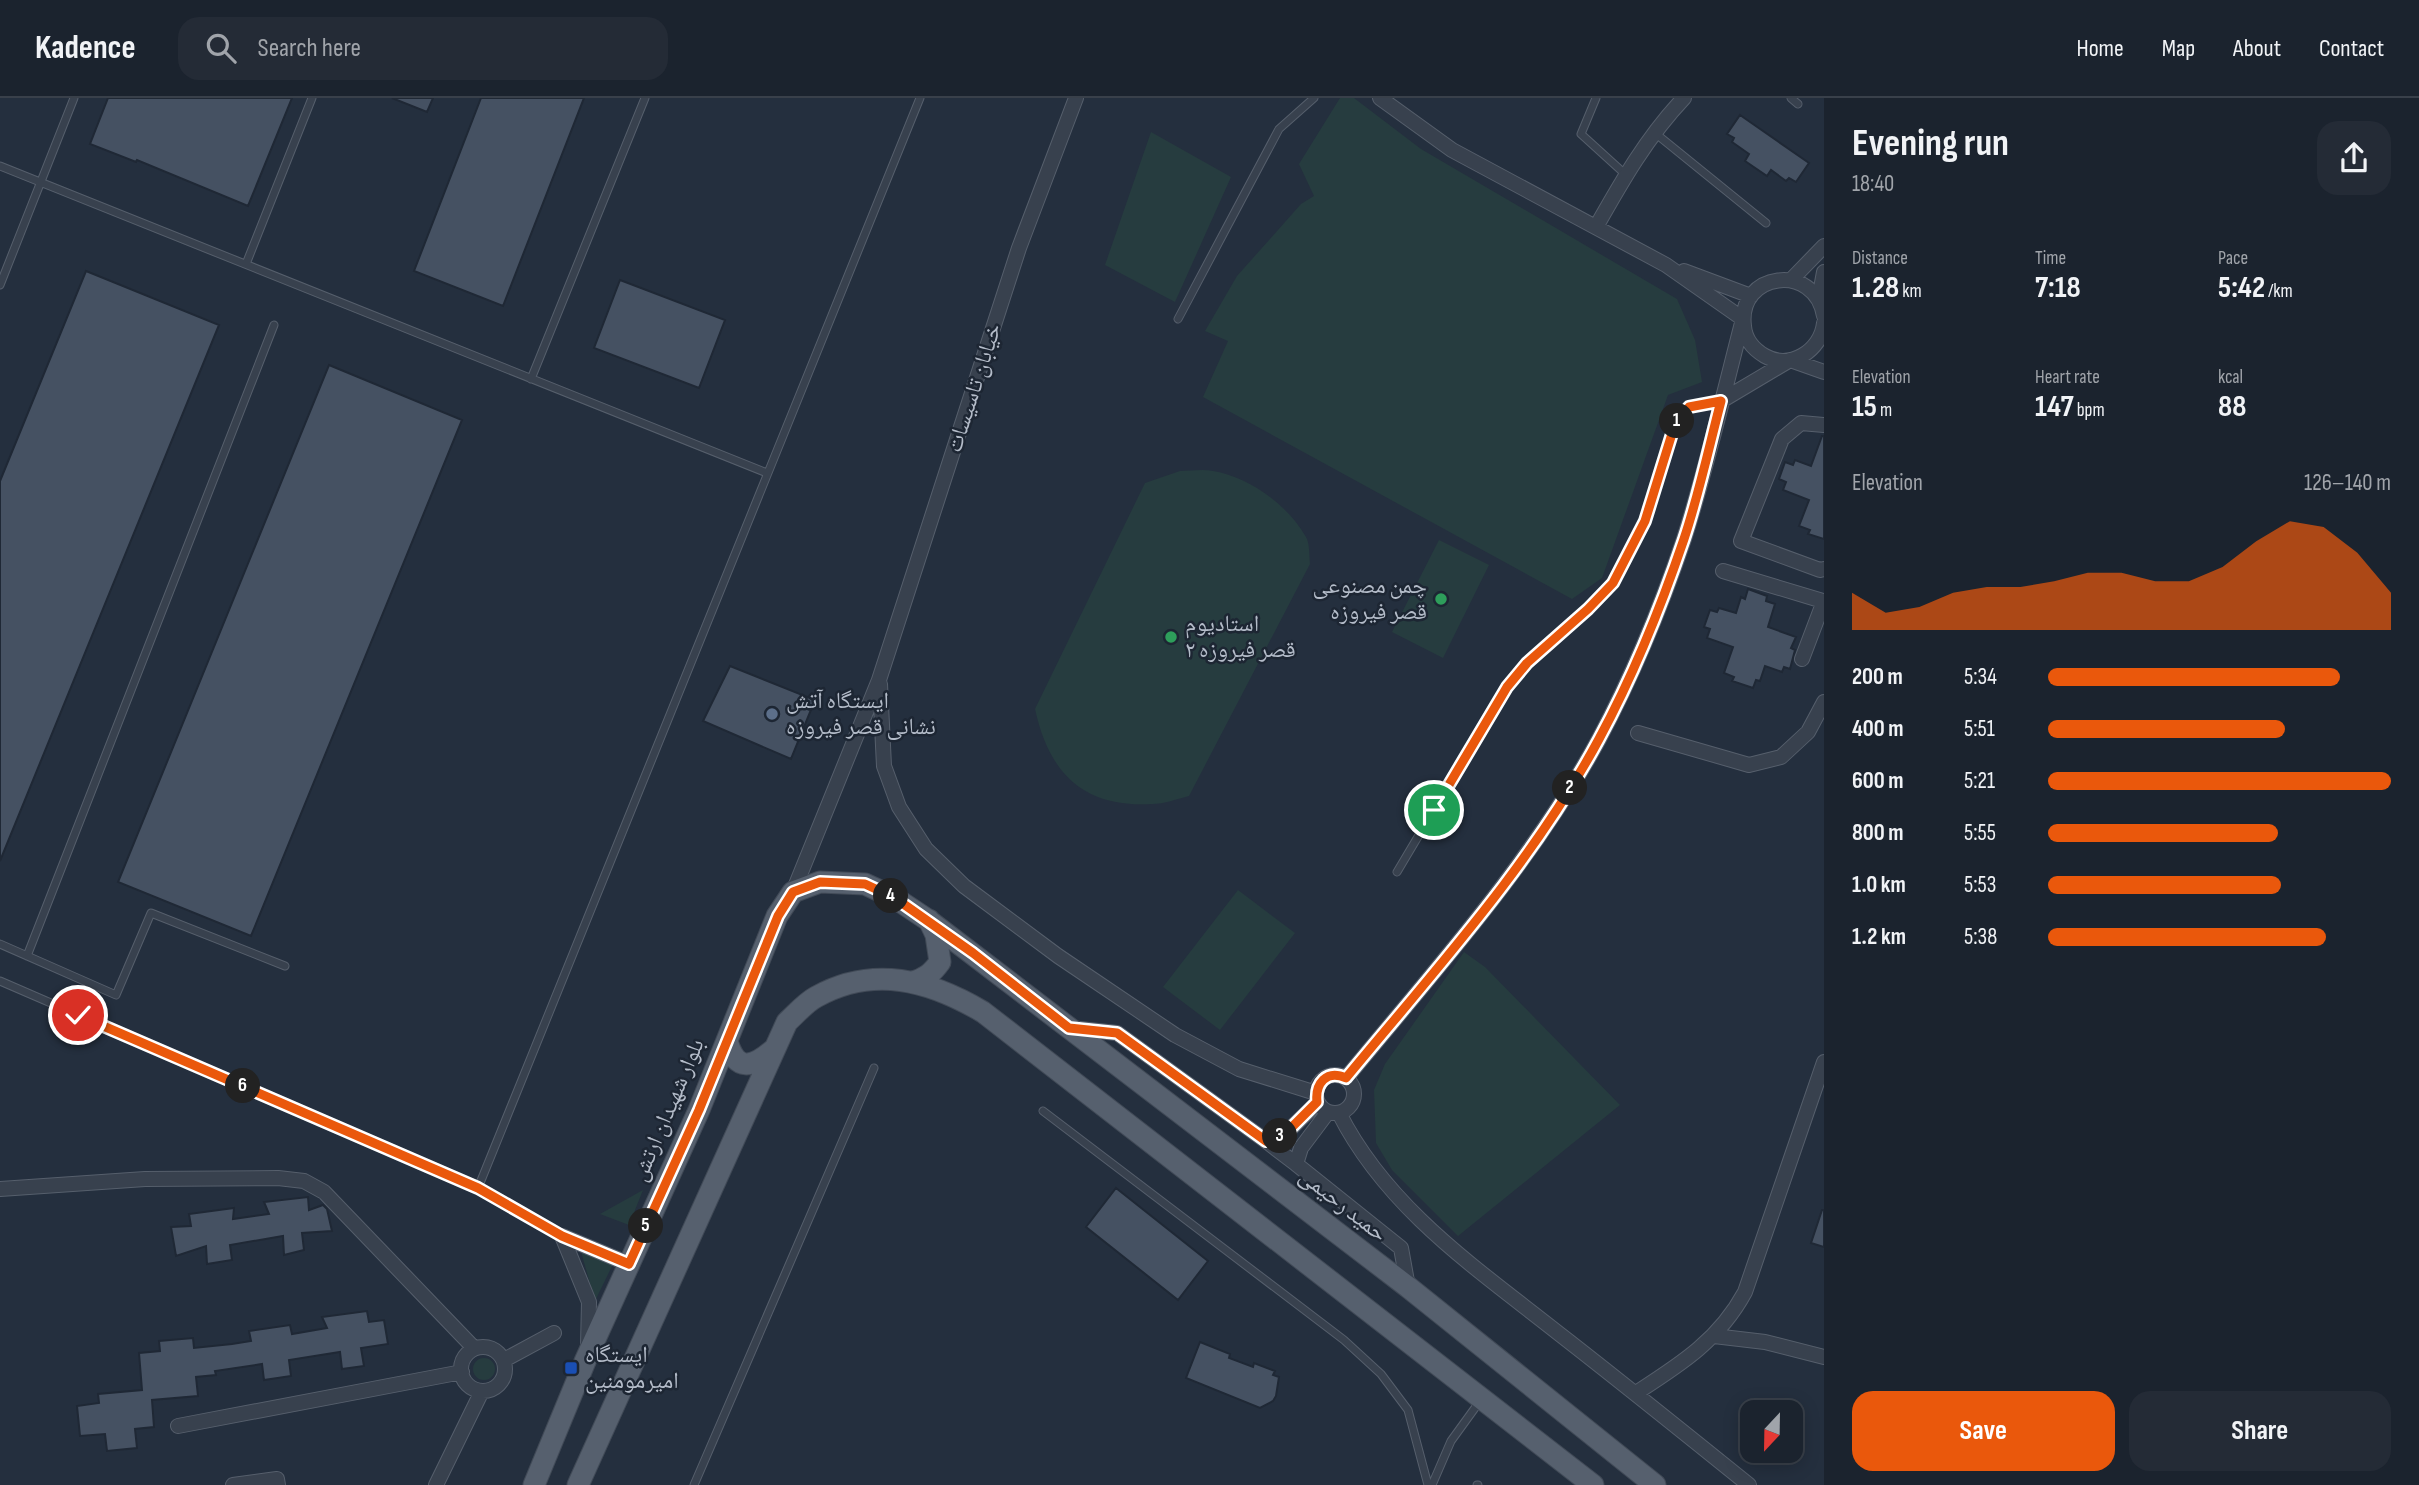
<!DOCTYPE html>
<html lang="en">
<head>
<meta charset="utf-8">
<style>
	:root { --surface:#1b232e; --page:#242b36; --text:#f1f3f6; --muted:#a0a4aa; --line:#39404a; --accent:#ea580c }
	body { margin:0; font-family:"Sofia Sans Condensed","Noto Naskh Arabic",sans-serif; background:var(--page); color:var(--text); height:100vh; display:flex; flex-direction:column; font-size:26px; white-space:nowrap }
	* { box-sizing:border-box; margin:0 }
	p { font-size:23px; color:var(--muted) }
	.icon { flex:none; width:38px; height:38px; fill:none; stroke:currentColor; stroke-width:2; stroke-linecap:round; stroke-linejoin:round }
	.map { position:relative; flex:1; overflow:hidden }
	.side { display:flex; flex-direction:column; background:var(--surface); width:595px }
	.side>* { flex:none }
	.needle { width:46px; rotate:202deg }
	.tools { position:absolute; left:1740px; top:1302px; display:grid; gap:14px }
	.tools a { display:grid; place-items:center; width:63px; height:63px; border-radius:14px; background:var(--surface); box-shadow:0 4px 18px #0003,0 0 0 2px var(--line); font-size:35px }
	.pin { position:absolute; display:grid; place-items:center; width:60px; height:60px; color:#fff; margin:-30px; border:4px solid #fff; border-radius:50%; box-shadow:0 2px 7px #0007 }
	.km { position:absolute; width:35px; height:35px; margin:-18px; border-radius:50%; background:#222; color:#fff; font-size:19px; line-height:35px; text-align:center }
	.round { display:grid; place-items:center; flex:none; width:74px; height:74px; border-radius:21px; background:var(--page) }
	.head { display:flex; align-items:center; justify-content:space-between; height:119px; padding:0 28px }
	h1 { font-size:38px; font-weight:700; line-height:52px }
	.metrics { display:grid; grid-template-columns:repeat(3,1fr); gap:10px; height:119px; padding:7px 28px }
	.metrics div { display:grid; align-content:center }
	.metrics b { font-size:30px; font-weight:700 }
	.metrics small { font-size:19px; font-weight:400 }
	.metrics p { font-size:19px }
	.chart { height:196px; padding:14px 28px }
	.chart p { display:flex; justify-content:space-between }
	.chart svg { width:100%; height:126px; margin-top:7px; fill:var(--accent); opacity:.7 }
	.button { display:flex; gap:14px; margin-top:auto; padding:14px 28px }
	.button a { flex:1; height:80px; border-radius:21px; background:var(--accent); color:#fff; font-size:28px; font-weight:700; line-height:80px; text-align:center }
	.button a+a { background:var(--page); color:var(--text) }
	ul { padding:0 28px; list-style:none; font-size:23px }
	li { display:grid; grid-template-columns:112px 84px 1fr; align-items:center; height:52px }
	li i { height:18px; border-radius:9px; background:var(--accent) }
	header { display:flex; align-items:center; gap:42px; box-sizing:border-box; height:98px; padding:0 35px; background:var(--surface); border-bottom:2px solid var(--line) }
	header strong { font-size:33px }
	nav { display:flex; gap:38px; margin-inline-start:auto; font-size:24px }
	.search { width:490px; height:63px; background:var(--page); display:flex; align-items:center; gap:18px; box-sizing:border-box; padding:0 24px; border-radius:21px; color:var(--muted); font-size:26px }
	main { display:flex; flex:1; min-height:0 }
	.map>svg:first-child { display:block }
</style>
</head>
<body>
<header>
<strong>Kadence</strong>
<div class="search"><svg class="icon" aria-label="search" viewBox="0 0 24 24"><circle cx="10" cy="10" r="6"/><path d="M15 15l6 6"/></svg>Search here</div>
<nav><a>Home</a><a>Map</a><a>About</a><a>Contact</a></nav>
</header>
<main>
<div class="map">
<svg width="1824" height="1387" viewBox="0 0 1824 1387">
	<rect width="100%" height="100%" fill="#242f3e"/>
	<!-- green -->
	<path fill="#263c3f" d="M1340 0H1354L1421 51 1677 201 1695 242 1702 284 1668 297 1602 480 1572 501 1203 299 1228 243 1205 233 1237 178 1301 106 1314 98 1299 66Z
		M1151 34 1231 79 1175 204 1105 167Z
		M1180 373C1191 373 1203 371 1213 373 1249 379 1288 407 1306 439 1310 446 1309 458 1310 466L1189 698C1177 701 1164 706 1152 706 1083 710 1049 675 1035 611L1145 385Z
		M1439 442 1489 467 1443 560 1392 534Z
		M1238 792 1295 835 1220 932 1163 889Z
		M1464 854 1485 869 1620 1007 1458 1138 1392 1072 1376 1045 1374 992 1385 966Z
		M643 1092 629 1127 600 1116Z
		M580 1150 614 1164 595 1203Z
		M473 1271a11 11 0 1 1 22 0a11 11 0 1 1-22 0Z"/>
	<!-- building -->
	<path fill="#455162" stroke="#1f2835" stroke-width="2" d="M108 0H292L248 108 137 62 136 64 90 46Z
		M392 0H433L427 14Z
		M481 0H584L503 208 414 173Z
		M1740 17 1809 65 1796 84 1789 80 1786 83 1771 72 1767 78 1745 63 1749 56 1732 44 1734 40 1727 36Z
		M86 173 219 227 0 763V383Z
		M620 182 725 222 699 290 594 250Z
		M329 267 462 322 251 838 118 784Z
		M1822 338H1824V441L1808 436 1810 432 1799 428 1809 402 1783 392 1786 384 1779 381 1785 364 1793 367 1795 362 1811 368Z
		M1748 491 1767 498 1766 503 1775 506 1768 529 1796 539 1791 550 1795 552 1790 571 1784 569 1782 574 1765 568 1760 583 1756 582 1753 590 1732 583 1734 579 1724 575 1733 549 1707 540 1710 531 1704 529 1710 512 1717 514 1719 510 1736 515 1741 499 1745 501Z
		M730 568 815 602 791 661 703 623Z
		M1116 1090 1208 1163 1178 1202 1086 1129Z
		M308 1099 309 1112 323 1107 327 1111 332 1133 302 1135 304 1152 284 1157 283 1138 230 1147 232 1162 207 1166 206 1148 176 1158 171 1129 191 1128 189 1116 234 1110 233 1121 269 1116 264 1104Z
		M1822 1112H1824V1149L1811 1145Z
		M367 1213 369 1224 384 1222 388 1246 361 1250 364 1268 342 1271 340 1254 289 1262 291 1278 264 1282 262 1266 215 1273 216 1277 196 1279 198 1298 152 1302 154 1329 135 1331 137 1350 107 1353 105 1336 80 1338 77 1308 99 1305 98 1296 142 1292 139 1255 160 1253 159 1243 193 1240 194 1250 232 1246 251 1243 249 1233 290 1227 292 1236 327 1230 322 1219Z
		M1200 1244 1230 1256 1229 1260 1253 1269 1254 1265 1275 1273 1273 1277 1279 1279 1276 1298 1273 1303 1260 1310 1186 1280Z"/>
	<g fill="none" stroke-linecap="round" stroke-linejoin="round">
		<!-- service casing -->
		<g stroke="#565f6c" stroke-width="9">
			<path id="service" d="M1596 0 1581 36 1625 76
				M1791 0 1798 6
				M1655 35 1766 125
				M0 68 767 375
				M246 166 312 0
				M0 187 74 0
				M1178 221 1279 31 1314 0
				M531 281 645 0
				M1397 774 1507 589 1527 565 1588 511 1613 485 1645 423 1675 326 1689 309 1721 303
				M0 846 116 897 151 815 285 868
				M27 858 274 227
				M0 883 478 1090 562 1138
				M1043 1013 1344 1242 1381 1276 1408 1312 1428 1387
				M478 1090 920 0
				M694 1387 874 970
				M1432 1387 1451 1343 1480 1303
				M1477 1387H1478"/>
		</g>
		<!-- minor casing -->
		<g stroke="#565f6c" stroke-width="16">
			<path id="minor" d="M1596 129C1622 83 1647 39 1684 0
				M1684 173 1751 198
				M1791 182 1824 148
				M1819 201 1824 174
				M1824 218C1815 164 1737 174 1744 228 1745 241 1753 251 1765 258 1790 272 1821 253 1824 225
				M1721 303 1790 262 1824 274
				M1824 327 1801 325 1782 341 1741 443 1820 472 1824 471
				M1723 473 1823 503
				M1802 561 1824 503
				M880 586 884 668 899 709 926 751 964 788 1058 858 1175 937 1239 971 1316 995
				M1638 635 1749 667 1781 659 1808 634 1824 604
				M793 794 879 582 1019 150 1076 0
				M1070 930 1117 935 1266 1043 1286 1035 1317 1005
				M1316 996a19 19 0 1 1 38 0a19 19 0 1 1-38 0Z
				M1346 980C1435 872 1532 765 1599 641 1633 577 1661 509 1684 441 1707 369 1724 294 1743 221L1666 167 1452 52 1380 0
				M1328 1014 1301 1050 1296 1066 1401 1150 1408 1189
				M1339 1015C1388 1112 1479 1172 1562 1238 1625 1287 1687 1337 1749 1387
				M1266 1043 1296 1066
				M0 1091 145 1081 278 1080 304 1083 324 1094 474 1250
				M562 1138 589 1204 588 1247
				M562 1138 629 1166
				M1714 1238 1765 1244 1824 1259
				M461 1271a22 22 0 1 1 44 0a22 22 0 1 1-44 0Z
				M504 1262 554 1235
				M1636 1295C1681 1266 1719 1242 1745 1194L1824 964
				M178 1328 462 1274
				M233 1387 277 1381 278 1387
				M436 1387 482 1293"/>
		</g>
		<!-- primary casing -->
		<g stroke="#414a57" stroke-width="23">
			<path id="primary" d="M913 884C926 880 932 875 940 864L936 837 929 822
				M727 943C736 974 752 970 773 952
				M534 1387 586 1261 699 1012 777 818 793 794 820 784 865 786 895 800 928 822 1408 1189 1655 1387
				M578 1387 787 924C796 916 805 905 816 899 873 867 929 882 983 914L1593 1387"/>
		</g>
		<!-- service -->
		<use href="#service" stroke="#38414e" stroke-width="7"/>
		<!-- minor -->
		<use href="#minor" stroke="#38414e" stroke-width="14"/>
		<!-- primary -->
		<use href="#primary" stroke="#56606e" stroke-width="21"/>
	</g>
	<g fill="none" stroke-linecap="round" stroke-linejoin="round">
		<!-- route casing -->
		<g stroke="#fff" stroke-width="14">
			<path id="route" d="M78 917 478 1090 562 1138 629 1166 699 1012 778 818 793 794 820 784 865 786 895 800 973 855 1069 930 1117 935 1266 1043 1286 1035 1317 1004C1315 986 1326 971 1346 980 1435 872 1532 766 1599 641 1633 578 1661 509 1684 441 1699 396 1709 349 1721 303L1689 309 1675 326 1645 423 1613 485 1588 511 1527 565 1507 589 1434 712"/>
		</g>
		<!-- route -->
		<use href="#route" stroke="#ea580c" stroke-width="9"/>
	</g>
	<!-- markers -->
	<g fill="#2e9e5b" stroke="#1d2633" stroke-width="2.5">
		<circle cx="1441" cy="501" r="7"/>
		<circle cx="1171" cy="539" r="7"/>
	</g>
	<circle fill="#5c6f8a" stroke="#1d2633" stroke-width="2.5" cx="772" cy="616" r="7"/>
	<rect fill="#1a4fb4" stroke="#1d2633" stroke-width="2.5" x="564" y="1263" width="14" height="14" rx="3.5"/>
	<g text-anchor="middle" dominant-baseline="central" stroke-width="5" stroke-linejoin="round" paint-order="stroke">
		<!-- street labels -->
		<g font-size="23" fill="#b4bcc9" stroke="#1d2633">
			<text transform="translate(974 290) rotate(-72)">خیابان تاسیسات</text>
			<text transform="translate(668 1012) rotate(-67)">بلوار شهیدان ارتش</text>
			<text transform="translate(1343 1107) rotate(38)">حمید رحیمی</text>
		</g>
		<!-- poi labels -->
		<g font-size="23" fill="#b4bcc9" stroke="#1d2633" text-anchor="start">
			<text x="1427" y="488" text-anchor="end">چمن مصنوعی<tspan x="1427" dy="26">قصر فیروزه</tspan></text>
			<text x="1185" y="526">استادیوم<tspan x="1185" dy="26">قصر فیروزه ۲</tspan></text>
			<text x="786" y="603">ایستگاه آتش<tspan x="786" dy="26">نشانی قصر فیروزه</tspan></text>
			<text x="585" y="1257">ایستگاه<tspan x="585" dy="26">امیرمومنین</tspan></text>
		</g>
	</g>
</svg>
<div class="tools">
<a><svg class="needle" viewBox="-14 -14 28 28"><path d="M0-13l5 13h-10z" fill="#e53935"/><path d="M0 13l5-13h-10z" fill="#a0a4aa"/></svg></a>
</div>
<div class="pin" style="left:1434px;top:712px;background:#1e9e55"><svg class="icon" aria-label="arrive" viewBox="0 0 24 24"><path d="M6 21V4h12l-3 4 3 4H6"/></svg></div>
<div class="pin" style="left:78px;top:917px;background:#d93025"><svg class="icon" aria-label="check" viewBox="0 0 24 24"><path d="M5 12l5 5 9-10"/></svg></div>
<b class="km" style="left:1677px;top:323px">1</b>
<b class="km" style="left:1570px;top:690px">2</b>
<b class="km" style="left:1280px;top:1038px">3</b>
<b class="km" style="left:891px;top:798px">4</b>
<b class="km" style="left:646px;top:1128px">5</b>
<b class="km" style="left:243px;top:988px">6</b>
</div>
<section class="side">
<div class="head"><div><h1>Evening run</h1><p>18:40</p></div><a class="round"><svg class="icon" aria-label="share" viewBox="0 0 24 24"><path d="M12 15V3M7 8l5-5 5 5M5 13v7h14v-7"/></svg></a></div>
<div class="metrics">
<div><p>Distance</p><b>1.28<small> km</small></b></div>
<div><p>Time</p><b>7:18</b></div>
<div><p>Pace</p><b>5:42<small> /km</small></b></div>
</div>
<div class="metrics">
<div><p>Elevation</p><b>15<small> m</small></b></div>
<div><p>Heart rate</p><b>147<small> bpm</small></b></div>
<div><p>kcal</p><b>88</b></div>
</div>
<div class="chart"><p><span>Elevation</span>126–140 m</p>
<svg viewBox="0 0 160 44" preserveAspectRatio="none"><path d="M0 44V31L10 38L20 36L30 31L40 29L50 29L60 27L70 24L80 24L90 27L100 27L110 22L120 13L130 6L140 8L150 17L160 31V44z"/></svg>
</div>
<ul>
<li><b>200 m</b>5:34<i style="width:85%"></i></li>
<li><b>400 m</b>5:51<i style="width:69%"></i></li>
<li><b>600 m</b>5:21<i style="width:100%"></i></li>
<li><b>800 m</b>5:55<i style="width:67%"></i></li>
<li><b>1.0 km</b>5:53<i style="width:68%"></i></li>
<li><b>1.2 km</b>5:38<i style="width:81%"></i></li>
</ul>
<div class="button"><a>Save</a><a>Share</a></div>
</section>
</main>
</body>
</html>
